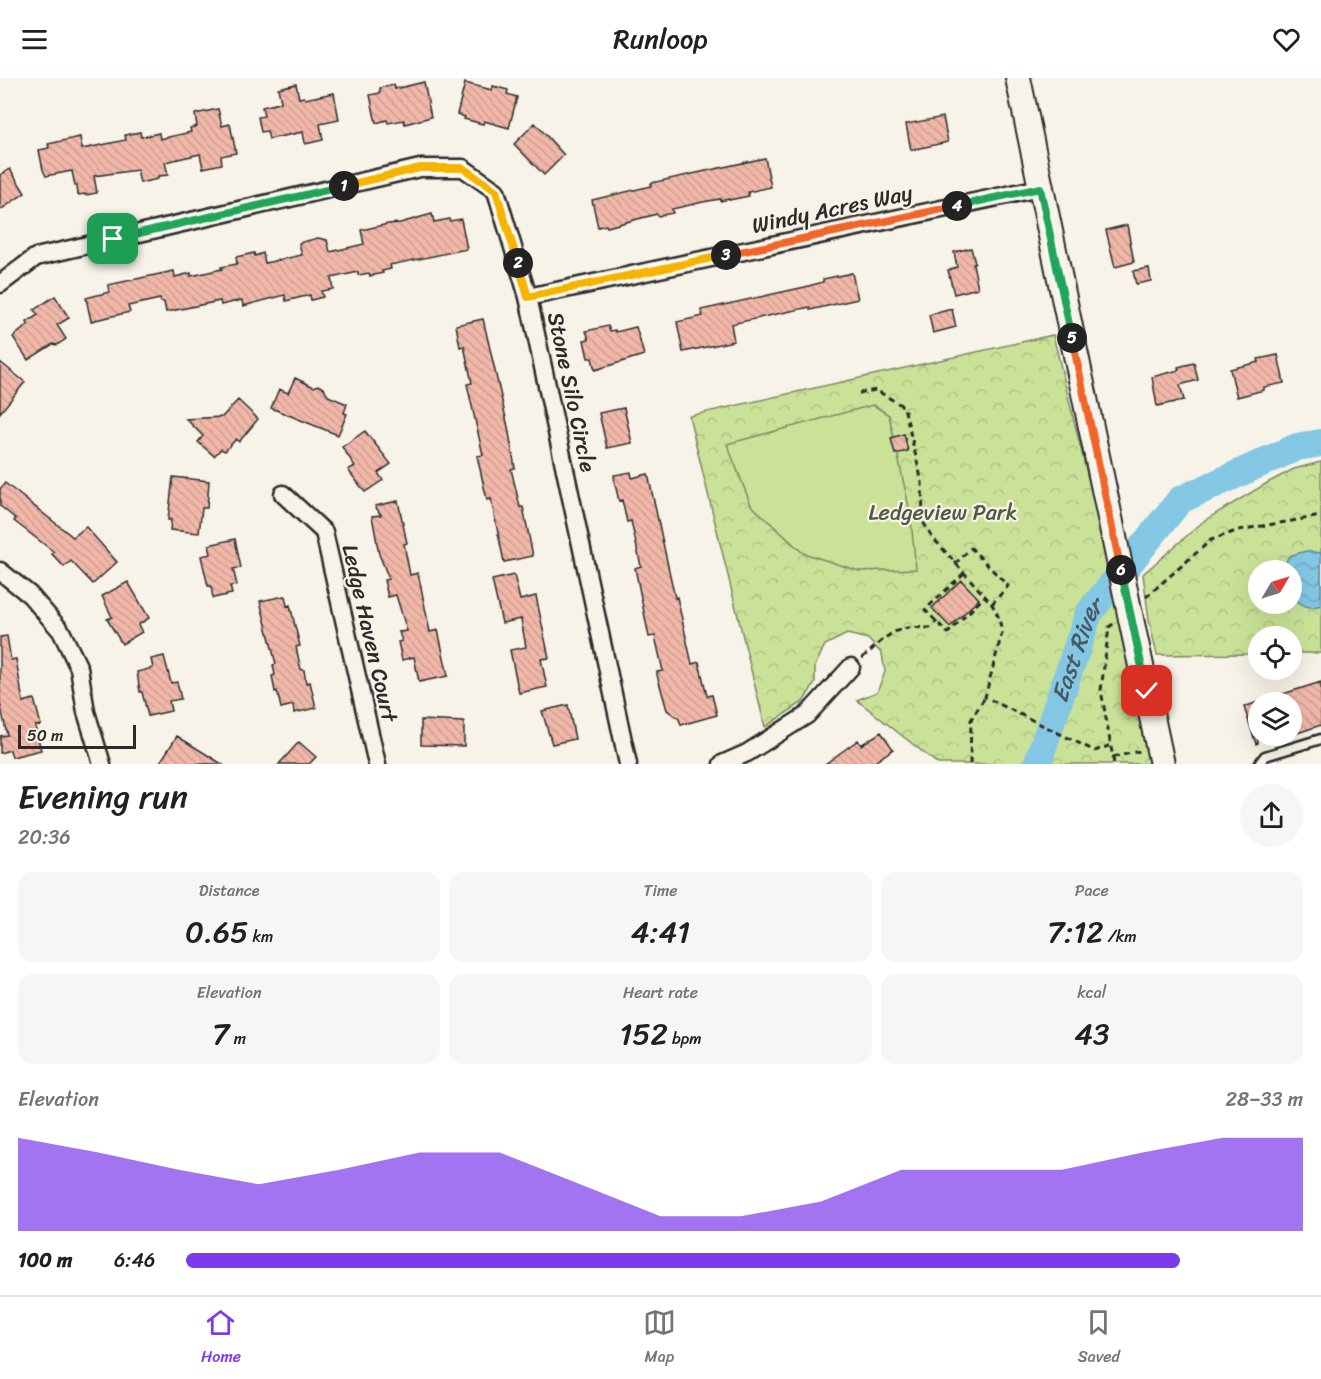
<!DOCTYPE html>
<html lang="en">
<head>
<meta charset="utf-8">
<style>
	:root { --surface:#fff; --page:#f6f6f6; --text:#202124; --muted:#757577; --line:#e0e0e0; --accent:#7c3aed }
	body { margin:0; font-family:Sriracha,sans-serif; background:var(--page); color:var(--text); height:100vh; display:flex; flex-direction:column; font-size:22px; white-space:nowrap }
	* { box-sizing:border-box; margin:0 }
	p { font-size:20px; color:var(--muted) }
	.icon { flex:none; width:33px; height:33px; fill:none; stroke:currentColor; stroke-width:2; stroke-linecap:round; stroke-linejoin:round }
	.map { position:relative; height:686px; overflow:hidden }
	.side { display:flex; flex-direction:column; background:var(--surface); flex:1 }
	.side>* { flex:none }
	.needle { width:39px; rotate:52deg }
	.controls { position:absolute; left:1248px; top:482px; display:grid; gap:12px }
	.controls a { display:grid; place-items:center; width:54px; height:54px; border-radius:50%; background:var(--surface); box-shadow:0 6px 24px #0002; font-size:30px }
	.scale { position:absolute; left:18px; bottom:15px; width:118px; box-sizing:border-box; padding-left:6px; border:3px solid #2b2b2b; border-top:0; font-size:16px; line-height:21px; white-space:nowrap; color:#2b2b2b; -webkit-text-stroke:4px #f7f3e8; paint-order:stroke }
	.pin { position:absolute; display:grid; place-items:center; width:51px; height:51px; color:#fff; margin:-26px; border-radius:12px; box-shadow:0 3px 9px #0006 }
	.km { position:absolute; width:30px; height:30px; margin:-15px; border-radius:50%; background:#222; color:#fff; font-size:16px; line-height:30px; text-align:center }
	.round { display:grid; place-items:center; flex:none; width:63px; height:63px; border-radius:32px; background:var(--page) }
	.head { display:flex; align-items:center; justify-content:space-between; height:102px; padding:0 18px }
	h1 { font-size:33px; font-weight:600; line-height:45px }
	.metrics { display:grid; grid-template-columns:repeat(3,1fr); gap:9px; height:102px; padding:6px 18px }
	.metrics div { display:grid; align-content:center; border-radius:15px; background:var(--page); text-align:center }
	.metrics b { font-size:30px; font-weight:600 }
	.metrics small { font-size:16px; font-weight:400 }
	.metrics p { font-size:16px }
	.chart { height:168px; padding:12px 18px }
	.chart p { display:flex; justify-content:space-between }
	.chart svg { width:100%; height:108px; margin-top:6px; fill:var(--accent); opacity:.7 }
	ul { padding:0 18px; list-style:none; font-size:20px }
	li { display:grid; grid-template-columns:96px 72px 1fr; align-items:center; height:45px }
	li i { height:15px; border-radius:8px; background:var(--accent) }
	header { display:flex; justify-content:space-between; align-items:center; height:78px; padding:0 18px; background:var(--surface); font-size:27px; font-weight:600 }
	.menu { display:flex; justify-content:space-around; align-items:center; height:84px; border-top:2px solid var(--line); background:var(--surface); font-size:16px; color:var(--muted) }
	.menu a { display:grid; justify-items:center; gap:3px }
	.menu .current { color:var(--accent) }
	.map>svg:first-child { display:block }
</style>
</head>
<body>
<header><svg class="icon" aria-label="menu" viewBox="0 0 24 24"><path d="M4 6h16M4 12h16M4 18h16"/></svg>Runloop<svg class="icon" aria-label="heart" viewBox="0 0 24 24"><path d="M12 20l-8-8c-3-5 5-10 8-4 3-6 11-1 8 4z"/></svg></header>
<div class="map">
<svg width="1321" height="686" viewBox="0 0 1321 686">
	<defs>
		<pattern id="park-crowns" width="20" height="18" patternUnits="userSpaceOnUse" patternTransform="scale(1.5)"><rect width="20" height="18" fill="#c9e298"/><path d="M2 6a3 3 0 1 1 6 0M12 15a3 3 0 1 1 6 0" fill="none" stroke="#adc283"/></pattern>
		<pattern id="water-waves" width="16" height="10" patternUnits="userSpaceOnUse" patternTransform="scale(1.5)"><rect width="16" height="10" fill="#84c7e5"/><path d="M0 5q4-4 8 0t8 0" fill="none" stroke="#72abc5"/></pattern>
		<pattern id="building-back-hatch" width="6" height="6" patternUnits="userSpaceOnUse" patternTransform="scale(1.5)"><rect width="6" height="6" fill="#f1b8a9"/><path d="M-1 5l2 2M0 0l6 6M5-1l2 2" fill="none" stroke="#cf9e92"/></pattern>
	</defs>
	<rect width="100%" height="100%" fill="#f7f3e8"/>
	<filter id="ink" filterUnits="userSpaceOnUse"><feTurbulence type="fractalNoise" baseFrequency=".0167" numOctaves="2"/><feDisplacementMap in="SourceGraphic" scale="12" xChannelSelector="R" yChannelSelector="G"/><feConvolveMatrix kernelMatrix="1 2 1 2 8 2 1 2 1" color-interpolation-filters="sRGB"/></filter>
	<g filter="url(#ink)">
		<!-- park -->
		<path fill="url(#park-crowns)" stroke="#7a8662" stroke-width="1.5" fill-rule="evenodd" d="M1053 257 1117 518 1150 686H938L857 622 877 614 885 594 882 576 868 561 847 556 825 567 815 588V605L803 624 765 649 689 338Z
			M1321 384V575H1292V558H1258V576L1157 577 1149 542 1143 496 1205 442 1269 404 1294 391ZM1258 492H1292V525H1258Z"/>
		<!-- garden -->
		<path fill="#c9e298" stroke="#7a8662" stroke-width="1.5" d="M873 327 889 337 910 434 916 491 859 493 803 475 751 427 727 366Z"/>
		<!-- water -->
		<path fill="url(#water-waves)" stroke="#60899b" stroke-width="1.5" d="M1306 473 1321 475V527C1307 532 1300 527 1292 517V492H1282L1289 478Z"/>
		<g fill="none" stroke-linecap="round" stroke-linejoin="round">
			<!-- river -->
			<path stroke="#84c7e5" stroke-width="28" id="s1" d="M1037 686 1089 535 1180 422 1297 369 1321 365"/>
		</g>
		<!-- building -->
		<path fill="url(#building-back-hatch)" stroke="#2b2b2b" stroke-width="1.5" d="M424 4 431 39 405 46 404 42 388 45 387 42 376 45 370 17 380 15V10L394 7 395 11Z
			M465 5 492 12 493 8 508 12 507 16 517 19 509 50 484 43 483 46 464 41 465 39 457 36Z
			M296 6 299 20 304 19 305 21 334 15 339 42 320 46 323 62 305 66 303 54 269 61 267 53 261 54 258 39 264 38 262 29 279 25 281 24 278 10Z
			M218 31 222 48 230 46 236 75 221 78 222 86 203 90 200 76 165 84 168 97 158 98V101L140 105 137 92 94 98 97 115 85 117V116L78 117 77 108H75L72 93 46 98 43 92 39 72 49 70 48 66 80 59 82 71 126 62 125 57 140 54 141 59 159 55 160 61 191 54 190 50 197 48 195 36Z
			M943 39 948 64 911 72 906 46Z
			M535 45 564 77 544 97 514 66Z
			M765 80 771 109 748 114 749 118 729 122V121L720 123V121L703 124 672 131 673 135 658 138 657 136 607 149 606 147 598 149 592 122 651 108V105Z
			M10 91 25 115 0 132V97Z
			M432 136 434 144 449 141 450 143 461 141 467 171 390 187 391 191 382 193 383 195 370 198 369 195 358 197V194L331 200 333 211 321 213 323 219 311 222 310 217 286 223 285 217 243 228 242 222 221 227 220 223 166 234 164 224H161L160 221 128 228 130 234 91 243 86 220 109 214 108 207 174 193 175 199 191 195V198L222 191 221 189 237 186 236 179 254 175 255 178 263 175 265 185 302 177 299 165 318 160 327 162 330 174 364 166 361 152 388 146 400 145Z
			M1127 147 1134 184 1115 189 1106 152Z
			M971 170 975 185 973 186 978 210 954 216 948 192 957 189 954 174Z
			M1149 190 1151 203 1136 206 1133 193Z
			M852 195 858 221 810 232V229L731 246 734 263 683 274 677 244 703 238 701 232 805 209 823 204V201Z
			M55 218 69 240 57 247 66 261 57 267 53 266 28 282 13 259 28 247 27 244 38 237 34 232Z
			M952 231 956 249 933 255 929 237Z
			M483 241 508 349 515 390 511 391 520 429H523L533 478 504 484 491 421 487 422 477 378 483 377 467 306 472 305 464 268 460 269 456 247Z
			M608 248 610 253 615 252 616 254 636 249 644 277 595 292 592 280H588L584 262 589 261 586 253Z
			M1278 277 1284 305 1264 309V312L1237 319 1230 291 1259 284 1258 281Z
			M0 284 25 304 0 335Z
			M1194 285 1198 302 1180 307 1184 322 1157 328 1152 299 1179 292 1178 289Z
			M295 300 314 309 318 307 324 310 328 318 347 326 344 335 347 336 338 357 271 330 279 311 288 315Z
			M238 322 258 341 239 364 236 361 225 373 221 371 214 378 198 364 203 358 186 341 222 339Z
			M624 330 632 365 607 370 599 335Z
			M365 353 391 386 378 395 383 402 365 414 348 392 355 388 342 369Z
			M904 356 908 373 895 376 891 360Z
			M631 394 632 400 648 396 675 520 677 519 692 586 699 584 707 618 712 617 717 637 681 647 679 641 667 632 657 597V594L663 593 655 558 649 559 635 490 641 488 631 443 627 444 622 422 619 423 615 406 614 397Z
			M173 399 209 403 207 430H202L199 455 170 452 171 442H168Z
			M5 405 73 459 86 449 117 484 93 506 71 483 64 489 52 476 54 474 14 443 16 441 0 428V411Z
			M398 423 407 465 404 466 410 497 418 495 430 554 438 552 448 598 419 604 414 579 402 582 398 564 402 563 399 554 407 553 396 517 388 519 384 502 389 501 379 476 372 438 381 437 375 428Z
			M235 461 241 490 233 491 237 507 230 508 232 516 213 520 211 508H208L201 478 211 476 209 467Z
			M514 497 520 522 536 518 549 580 541 581 547 609 519 615 510 572 526 569 521 541 502 545 492 502Z
			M961 502 979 521 950 549 932 530Z
			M128 504 149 540 138 547 142 554 122 566 107 541 112 539 102 518Z
			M285 518 287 528 290 527 300 568 296 569 301 592H304L306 605 310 604 316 630 294 635 293 627 281 630 277 613 275 614 272 598 275 597 273 587 276 586 260 523Z
			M7 558 11 582 16 581 23 624 34 621 41 647 35 648 41 672 12 679 10 672 0 675V658L7 657 0 625V559Z
			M164 578 171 605 177 604 181 621 169 623 171 633 148 638 142 614H140L137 594 153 590 151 581Z
			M1321 604V647L1292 657V624H1268L1267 621Z
			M1258 624V665L1256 666 1244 629Z
			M568 627 575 661 552 666 542 633Z
			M421 642 464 644V668L421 667Z
			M881 654 893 671 872 686H825L858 662 861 667Z
			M177 658 222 686H159Z
			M299 664 316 679 309 686H279Z"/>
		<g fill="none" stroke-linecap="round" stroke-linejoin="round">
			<!-- lane casing -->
			<g stroke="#2b2b2b" stroke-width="13">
				<path id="lane" d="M1259 686 1265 678 1321 661"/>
			</g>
			<!-- street casing -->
			<g stroke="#2b2b2b" stroke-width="21">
				<path id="street" d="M0 206 36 179 420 90H463L496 113 528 219 628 686
					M528 219 1040 110
					M283 416 324 454 377 686
					M0 493 30 517 61 553 79 590 86 634 102 686
					M722 686 747 675 807 637 851 589"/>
			</g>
			<!-- secondary casing -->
			<g stroke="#2b2b2b" stroke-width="28">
				<path id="secondary" d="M1018 0 1114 459
					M1131 541 1162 686"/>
			</g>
			<!-- path -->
			<path stroke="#2b2b2b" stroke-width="3" stroke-dasharray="6 4.5" stroke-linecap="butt" d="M859 315 876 312 904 329 922 404 923 444 933 460 992 526 999 540 1002 555 985 619 1095 673 1111 667
				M955 486 971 470 1008 508 992 526
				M964 495 925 532 948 555 985 518
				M1146 519 1211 462 1239 452 1321 438
				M1113 546 1109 549 1101 612 1114 686
				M862 580C890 557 891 547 930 550L937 543
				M1113 679 1140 673
				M970 686 971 642 985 619"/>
			<!-- lane -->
			<use href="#lane" stroke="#f7f3e8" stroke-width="8"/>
			<!-- street -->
			<use href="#street" stroke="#f7f3e8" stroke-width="16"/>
			<!-- secondary -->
			<use href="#secondary" stroke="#f7f3e8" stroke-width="24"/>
			<!-- secondary-bridge casing -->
			<g stroke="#2b2b2b" stroke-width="28" stroke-linecap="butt">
				<path id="secondary-bridge" d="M1114 459 1131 541"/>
			</g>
			<!-- secondary-bridge -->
			<use href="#secondary-bridge" stroke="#f7f3e8" stroke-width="24"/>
		</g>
	</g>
	<g fill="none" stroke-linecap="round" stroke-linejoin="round" filter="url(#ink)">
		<!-- split-1 casing -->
		<g stroke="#fff" stroke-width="12">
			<path id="split-1" d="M113 161 344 108"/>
		</g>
		<!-- split-2 casing -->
		<g stroke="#fff" stroke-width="12">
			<path id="split-2" d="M344 108 420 90H463L496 113 518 185"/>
		</g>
		<!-- split-3 casing -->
		<g stroke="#fff" stroke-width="12">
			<path id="split-3" d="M518 185 528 219 726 177"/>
		</g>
		<!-- split-4 casing -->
		<g stroke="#fff" stroke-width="12">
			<path id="split-4" d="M726 177 957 128"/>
		</g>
		<!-- split-5 casing -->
		<g stroke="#fff" stroke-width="12">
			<path id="split-5" d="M957 128 1040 110 1072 260"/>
		</g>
		<!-- split-6 casing -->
		<g stroke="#fff" stroke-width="12">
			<path id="split-6" d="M1072 260 1121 492"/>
		</g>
		<!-- split-7 casing -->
		<g stroke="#fff" stroke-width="12">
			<path id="split-7" d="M1121 492 1147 613"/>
		</g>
		<!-- split-1 -->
		<use href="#split-1" stroke="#22a559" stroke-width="8"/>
		<!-- split-2 -->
		<use href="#split-2" stroke="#f5b400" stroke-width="8"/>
		<!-- split-3 -->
		<use href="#split-3" stroke="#f5b400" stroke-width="8"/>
		<!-- split-4 -->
		<use href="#split-4" stroke="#f0652b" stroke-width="8"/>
		<!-- split-5 -->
		<use href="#split-5" stroke="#22a559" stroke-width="8"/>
		<!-- split-6 -->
		<use href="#split-6" stroke="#f0652b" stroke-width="8"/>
		<!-- split-7 -->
		<use href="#split-7" stroke="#22a559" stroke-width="8"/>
	</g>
	<g text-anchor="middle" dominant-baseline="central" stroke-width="4.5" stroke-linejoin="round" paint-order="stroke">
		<!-- street labels -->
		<g font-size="22" fill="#2b2b2b" stroke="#f7f3e8">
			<text transform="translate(832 131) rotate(-12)">Windy Acres Way</text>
			<text transform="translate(572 314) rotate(78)">Stone Silo Circle</text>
			<text transform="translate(370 555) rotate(77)">Ledge Haven Court</text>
		</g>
		<!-- park labels -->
		<g font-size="22" fill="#525946" stroke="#f7f3e8">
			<text x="943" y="434">Ledgeview Park</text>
		</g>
		<!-- water labels -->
		<g font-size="24" font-style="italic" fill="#465a63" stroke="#f7f3e8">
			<text stroke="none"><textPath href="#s1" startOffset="120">East River</textPath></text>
		</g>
	</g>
</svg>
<div class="controls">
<a><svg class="needle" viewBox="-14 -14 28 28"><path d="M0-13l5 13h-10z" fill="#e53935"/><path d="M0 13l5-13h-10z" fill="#757577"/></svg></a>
<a><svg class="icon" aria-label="locate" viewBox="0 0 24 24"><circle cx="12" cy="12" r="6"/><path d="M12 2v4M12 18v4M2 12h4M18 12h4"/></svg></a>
<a><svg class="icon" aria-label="layers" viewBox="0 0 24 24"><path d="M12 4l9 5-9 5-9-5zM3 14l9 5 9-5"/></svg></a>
</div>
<div class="scale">50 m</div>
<div class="pin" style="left:113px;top:161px;background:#1e9e55"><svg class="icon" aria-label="arrive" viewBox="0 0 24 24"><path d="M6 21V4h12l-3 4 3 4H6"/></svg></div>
<div class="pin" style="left:1147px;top:613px;background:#d93025"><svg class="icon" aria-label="check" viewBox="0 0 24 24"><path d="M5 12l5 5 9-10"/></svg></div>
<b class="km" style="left:344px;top:108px">1</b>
<b class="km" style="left:518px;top:185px">2</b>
<b class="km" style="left:726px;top:177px">3</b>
<b class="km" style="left:957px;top:128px">4</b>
<b class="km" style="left:1072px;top:260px">5</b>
<b class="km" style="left:1121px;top:492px">6</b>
</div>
<section class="side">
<div class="head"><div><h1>Evening run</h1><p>20:36</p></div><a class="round"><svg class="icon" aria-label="share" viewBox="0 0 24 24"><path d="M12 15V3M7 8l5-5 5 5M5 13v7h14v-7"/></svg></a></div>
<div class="metrics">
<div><p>Distance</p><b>0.65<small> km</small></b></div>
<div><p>Time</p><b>4:41</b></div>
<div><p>Pace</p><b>7:12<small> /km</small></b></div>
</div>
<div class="metrics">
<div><p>Elevation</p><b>7<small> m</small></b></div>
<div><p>Heart rate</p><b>152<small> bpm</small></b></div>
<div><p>kcal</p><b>43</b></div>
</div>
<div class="chart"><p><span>Elevation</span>28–33 m</p>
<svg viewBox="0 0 160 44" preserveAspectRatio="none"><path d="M0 44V6L10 12L20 19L30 25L40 19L50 12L60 12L70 25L80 38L90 38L100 32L110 19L120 19L130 19L140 12L150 6L160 6V44z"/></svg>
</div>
<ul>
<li><b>100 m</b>6:46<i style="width:89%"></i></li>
</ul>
</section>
<nav class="menu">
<a class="current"><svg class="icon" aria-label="home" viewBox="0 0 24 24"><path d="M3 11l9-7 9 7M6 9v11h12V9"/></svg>Home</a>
<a><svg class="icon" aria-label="map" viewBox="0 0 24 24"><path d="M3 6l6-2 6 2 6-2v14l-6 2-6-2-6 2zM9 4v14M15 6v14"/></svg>Map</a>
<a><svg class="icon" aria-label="saved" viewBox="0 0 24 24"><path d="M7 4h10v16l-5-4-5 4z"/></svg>Saved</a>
</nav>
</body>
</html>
